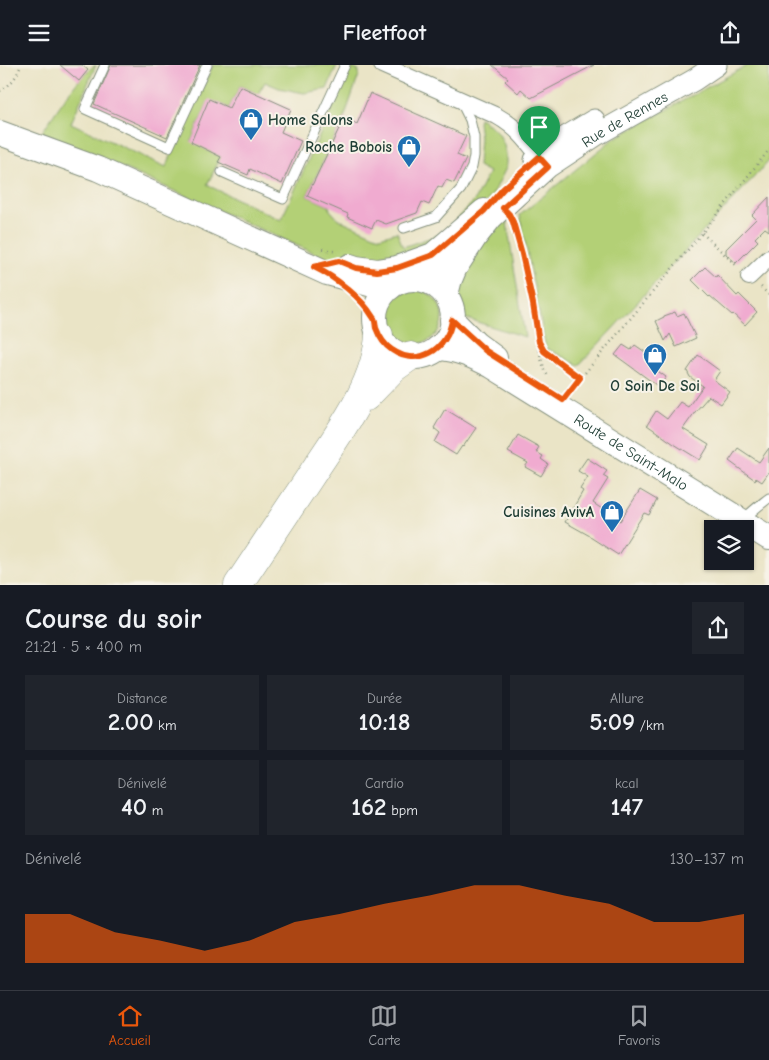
<!DOCTYPE html>
<html lang="fr">
<head>
<meta charset="utf-8">
<style>
	:root { --surface:#171b24; --page:#20242c; --text:#f1f3f6; --muted:#9ea1a6; --line:#363941; --accent:#ea580c }
	body { margin:0; font-family:"Comic Neue",sans-serif; background:var(--page); color:var(--text); height:100vh; display:flex; flex-direction:column; font-size:19px; white-space:nowrap }
	* { box-sizing:border-box; margin:0 }
	p { font-size:16px; color:var(--muted) }
	.icon { flex:none; width:28px; height:28px; fill:none; stroke:currentColor; stroke-width:2; stroke-linecap:round; stroke-linejoin:round }
	.map { position:relative; height:520px; overflow:hidden }
	.drawer { display:flex; flex-direction:column; background:var(--surface); flex:1 }
	.drawer>* { flex:none }
	.buttons { position:absolute; left:704px; top:455px; display:grid; gap:10px }
	.buttons a { display:grid; place-items:center; width:50px; height:50px; border-radius:0px; background:var(--surface); box-shadow:0 1px 4px #0004; font-size:25px }
	.pin { position:absolute; display:grid; place-items:center; width:42px; height:42px; color:#fff; margin:-51px -21px; border-radius:50% 50% 50% 0; rotate:-45deg; box-shadow:0 0 5px #0007 }
	.pin .icon { rotate:45deg }
	.round { display:grid; place-items:center; flex:none; width:52px; height:52px; border-radius:0px; background:var(--page) }
	.summary { display:flex; align-items:center; justify-content:space-between; height:85px; padding:0 25px }
	h1 { font-size:28px; font-weight:800; line-height:38px }
	.figures { display:grid; grid-template-columns:repeat(3,1fr); gap:8px; height:85px; padding:5px 25px }
	.figures div { display:grid; align-content:center; border-radius:0px; background:var(--page); text-align:center }
	.figures b { font-size:25px; font-weight:800 }
	.figures small { font-size:14px; font-weight:400 }
	.figures p { font-size:14px }
	.chart { height:140px; padding:10px 25px }
	.chart p { display:flex; justify-content:space-between }
	.chart svg { width:100%; height:90px; margin-top:5px; fill:var(--accent); opacity:.7 }
	header { display:flex; justify-content:space-between; align-items:center; height:65px; padding:0 25px; background:var(--surface); font-size:22px; font-weight:800 }
	.tabs { display:flex; justify-content:space-around; align-items:center; height:70px; border-top:1px solid var(--line); background:var(--surface); font-size:14px; color:var(--muted) }
	.tabs a { display:grid; justify-items:center; gap:2px }
	.tabs .selected { color:var(--accent) }
	.map>svg:first-child { display:block }
</style>
</head>
<body>
<header><svg class="icon" aria-label="menu" viewBox="0 0 24 24"><path d="M4 6h16M4 12h16M4 18h16"/></svg>Fleetfoot<svg class="icon" aria-label="share" viewBox="0 0 24 24"><path d="M12 15V3M7 8l5-5 5 5M5 13v7h14v-7"/></svg></header>
<div class="map">
<svg width="769" height="520" viewBox="0 0 769 520">
	<rect width="100%" height="100%" fill="#f7f3e8"/>
	<filter id="ink" filterUnits="userSpaceOnUse"><feTurbulence type="fractalNoise" baseFrequency=".02" numOctaves="2"/><feDisplacementMap in="SourceGraphic" scale="10" xChannelSelector="R" yChannelSelector="G"/><feConvolveMatrix kernelMatrix="1 2 1 2 8 2 1 2 1" color-interpolation-filters="sRGB"/></filter>
	<filter id="wash" filterUnits="userSpaceOnUse"><feTurbulence type="fractalNoise" baseFrequency=".0096" numOctaves="4" result="noise"/><feDisplacementMap in="SourceGraphic" scale="20" xChannelSelector="R" yChannelSelector="G"/><feGaussianBlur stdDeviation="1.12" result="paint"/><feColorMatrix in="noise" values="0 0 0 0 0 0 0 0 0 0 0 0 0 0 0 0 0 1.4 0 .05"/><feComposite in="paint" operator="in"/></filter>
	<g filter="url(#wash)">
		<rect width="100%" height="100%" fill="#eae4c6"/>
		<!-- green -->
		<path fill="#b3d076" stroke="#698655" d="M96 0 71 58 166 102 213 0H337L327 24 304 28 279 23 265 17 258 29 240 21 229 43 209 35 191 76 221 92 207 120 281 155 349 6C353 2 355 4 359 6V10L344 53 307 131 329 141 330 145 338 154 374 170 380 172 397 167 403 182 444 168 474 136 489 107 478 101 480 73 478 57 479 53 485 56V58L490 60 499 69 504 80 506 91V103L494 127 466 164 359 208 42 67C54 50 79 9 96 0Z
			M748 0H769V96L579 300 546 283 520 150 613 74Z
			M506 151 525 272 461 252 457 224 467 203 491 168Z
			M388 252a27 27 0 1 1 54 0a27 27 0 1 1-54 0Z"/>
		<g id="blocks">
			<!-- building -->
			<path fill="#f0abd0" d="M60 0H82L88 5 79 16Z
				M111 0H200L167 72 94 39Z
				M492 0H594L531 33 521 24 518 28 505 16 508 13Z
				M240 21 291 44 281 67 301 76 282 119 250 104 248 110 218 97 221 92 191 77 209 34 229 43Z
				M370 28 466 71 457 90 466 94 454 118 446 115 442 123 438 121 429 140 422 137 417 148 386 159 376 155 372 163 347 152 348 149 307 131 344 53 357 59Z
				M769 132V166L765 163 755 173 758 176 736 198 726 189V184L756 154 752 150Z
				M705 202 716 212 717 210 737 231 739 229 757 247 745 260 733 249 732 250 710 231 709 232 692 215Z
				M675 247 677 251 684 248 696 273 676 282 670 269 665 276 656 256 664 252V251Z
				M623 280 631 285 635 280 651 291V296L648 299 666 312 659 322 615 290Z
				M698 290 720 306 714 315 730 327 721 339 709 331 695 347 683 364 709 380 700 395 674 379 647 360 656 346 667 354 680 337 688 342 703 321 690 312 687 306Z
				M445 344 476 363 463 382 462 381 456 390 435 377 440 368 434 363Z
				M518 370 539 382 536 387 543 391 541 394 548 399 541 411 525 402 528 398 508 387Z
				M738 383 759 397 769 383V407L762 417 756 413 755 415 729 396Z
				M587 393 607 406 603 411 608 414 593 438 620 456 640 425 657 435 649 450 644 448 618 490 590 472V471L565 457 583 426 580 424 588 412 578 406Z"/>
		</g>
	</g>
	<g filter="url(#ink)">
		<use href="#blocks" fill-opacity="0" stroke="#84907d" stroke-width="1"/>
		<g fill="none" stroke-linecap="round" stroke-linejoin="round">
			<!-- service casing -->
			<g stroke="#84907d" stroke-width="11">
				<path id="service" d="M105 0 85 44 169 82 207 0
					M222 107 283 134 345 0
					M404 163 436 152 461 124 472 102 474 91V72L470 55 461 37
					M744 455C751 446 760 440 769 433"/>
			</g>
			<!-- minor casing -->
			<g stroke="#84907d" stroke-width="18">
				<path id="minor" d="M382 0 497 51C520 64 530 80 546 100
					M749 212 769 193"/>
			</g>
			<!-- tertiary casing -->
			<g stroke="#84907d" stroke-width="23">
				<g id="tertiary">
					<path d="M535 95 564 73 594 55"/>
					<path d="M421 214 444 197 461 177"/>
					<path id="s1" d="M447 232 451 216 456 204 476 173 492 153 548 102 598 69 694 15 716 0"/>
				</g>
			</g>
			<!-- secondary casing -->
			<g stroke="#84907d" stroke-width="26">
				<g id="secondary">
					<path d="M0 68 98 104 327 208 380 222H390"/>
					<path d="M350 201 356 203 377 206 397 203 433 190 484 146"/>
					<circle cx="414" cy="253" r="39"/>
					<path d="M452 255 476 279 495 293"/>
					<path id="s2" d="M438 283C458 284 475 292 492 301L769 473"/>
				</g>
			</g>
			<!-- trunk casing -->
			<g stroke="#84907d" stroke-width="29">
				<path id="trunk" d="M366 332 394 303 411 291
					M238 520C262 484 286 448 310 412 337 370 376 321 379 270"/>
			</g>
			<!-- path -->
			<path stroke="#84907d" stroke-width="2.5" stroke-dasharray="1 4" stroke-linecap="butt" d="M0 26C11 20 17 11 21 0
				M513 158C520 185 528 211 533 238 537 262 536 291 549 313
				M702 168 738 202
				M323 184 337 187
				M761 222 769 230
				M539 279 544 286 580 313
				M569 327 702 168 769 85"/>
			<!-- service -->
			<use href="#service" stroke="#fff" stroke-width="9"/>
			<!-- minor -->
			<use href="#minor" stroke="#fff" stroke-width="16"/>
			<!-- tertiary -->
			<use href="#tertiary" stroke="#fff" stroke-width="21"/>
			<!-- secondary -->
			<use href="#secondary" stroke="#fff" stroke-width="24"/>
			<!-- trunk -->
			<use href="#trunk" stroke="#fff" stroke-width="28"/>
		</g>
	</g>
	<g fill="none" stroke-linecap="round" stroke-linejoin="round" filter="url(#ink)">
		<!-- route casing -->
		<g stroke="#fff" stroke-width="10">
			<path id="route" d="M539 92 548 102 503 143 509 149 513 157 522 189 533 239 539 277 544 286 580 313 563 335 486 286 452 255C448 284 418 303 392 285 384 280 379 271 376 263 375 259 376 255 373 252 361 232 335 212 314 202L339 196 356 203 377 206 397 203 433 190 484 146 503 124Z"/>
		</g>
		<!-- route -->
		<use href="#route" stroke="#ea580c" stroke-width="6"/>
	</g>
	<!-- icons -->
	<defs>
		<g id="shop-pin" transform="scale(1.25)"><path d="M0 17L-7.5 6A9.5 9.5 0 1 1 7.5 6Z" fill="#1f6fb2" stroke="#f7f3e8"/><path d="M-5-2.5h2.3a2.7 3.5 0 0 1 5.4 0H5L5.5 6h-11ZM-1.5-2.5h3a1.5 2.3 0 0 0-3 0Z" fill="#fff"/></g>
	</defs>
	<g fill-rule="evenodd">
		<use href="#shop-pin" x="251" y="55"/>
		<use href="#shop-pin" x="409" y="82"/>
		<use href="#shop-pin" x="655" y="290"/>
		<use href="#shop-pin" x="612" y="447"/>
	</g>
	<g text-anchor="middle" dominant-baseline="central" stroke-width="4" stroke-linejoin="round" paint-order="stroke">
		<!-- poi labels -->
		<g font-size="15" font-weight="bold" fill="#1f3d34" stroke="#f7f3e8" text-anchor="end">
			<text x="268" y="55" text-anchor="start">Home Salons</text>
			<text x="392" y="82">Roche Bobois</text>
			<text x="655" y="321" text-anchor="middle">O Soin De Soi</text>
			<text x="594" y="447">Cuisines AvivA</text>
		</g>
		<!-- street labels -->
		<g font-size="15" fill="#1f3d34" stroke="#f7f3e8">
			<text stroke="none"><textPath href="#s1" startOffset="258">Rue de Rennes</textPath></text>
			<text stroke="none"><textPath href="#s2" startOffset="221">Route de Saint-Malo</textPath></text>
		</g>
	</g>
</svg>
<div class="buttons">
<a><svg class="icon" aria-label="layers" viewBox="0 0 24 24"><path d="M12 4l9 5-9 5-9-5zM3 14l9 5 9-5"/></svg></a>
</div>
<div class="pin" style="left:539px;top:92px;background:#1e9e55"><svg class="icon" aria-label="arrive" viewBox="0 0 24 24"><path d="M6 21V4h12l-3 4 3 4H6"/></svg></div>
</div>
<section class="drawer">
<div class="summary"><div><h1>Course du soir</h1><p>21:21 · 5 × 400 m</p></div><a class="round"><svg class="icon" aria-label="share" viewBox="0 0 24 24"><path d="M12 15V3M7 8l5-5 5 5M5 13v7h14v-7"/></svg></a></div>
<div class="figures">
<div><p>Distance</p><b>2.00<small> km</small></b></div>
<div><p>Durée</p><b>10:18</b></div>
<div><p>Allure</p><b>5:09<small> /km</small></b></div>
</div>
<div class="figures">
<div><p>Dénivelé</p><b>40<small> m</small></b></div>
<div><p>Cardio</p><b>162<small> bpm</small></b></div>
<div><p>kcal</p><b>147</b></div>
</div>
<div class="chart"><p><span>Dénivelé</span>130–137 m</p>
<svg viewBox="0 0 160 44" preserveAspectRatio="none"><path d="M0 44V20L10 20L20 29L30 33L40 38L50 33L60 24L70 20L80 15L90 11L100 6L110 6L120 11L130 15L140 24L150 24L160 20V44z"/></svg>
</div>
</section>
<nav class="tabs">
<a class="selected"><svg class="icon" aria-label="home" viewBox="0 0 24 24"><path d="M3 11l9-7 9 7M6 9v11h12V9"/></svg>Accueil</a>
<a><svg class="icon" aria-label="map" viewBox="0 0 24 24"><path d="M3 6l6-2 6 2 6-2v14l-6 2-6-2-6 2zM9 4v14M15 6v14"/></svg>Carte</a>
<a><svg class="icon" aria-label="saved" viewBox="0 0 24 24"><path d="M7 4h10v16l-5-4-5 4z"/></svg>Favoris</a>
</nav>
</body>
</html>
